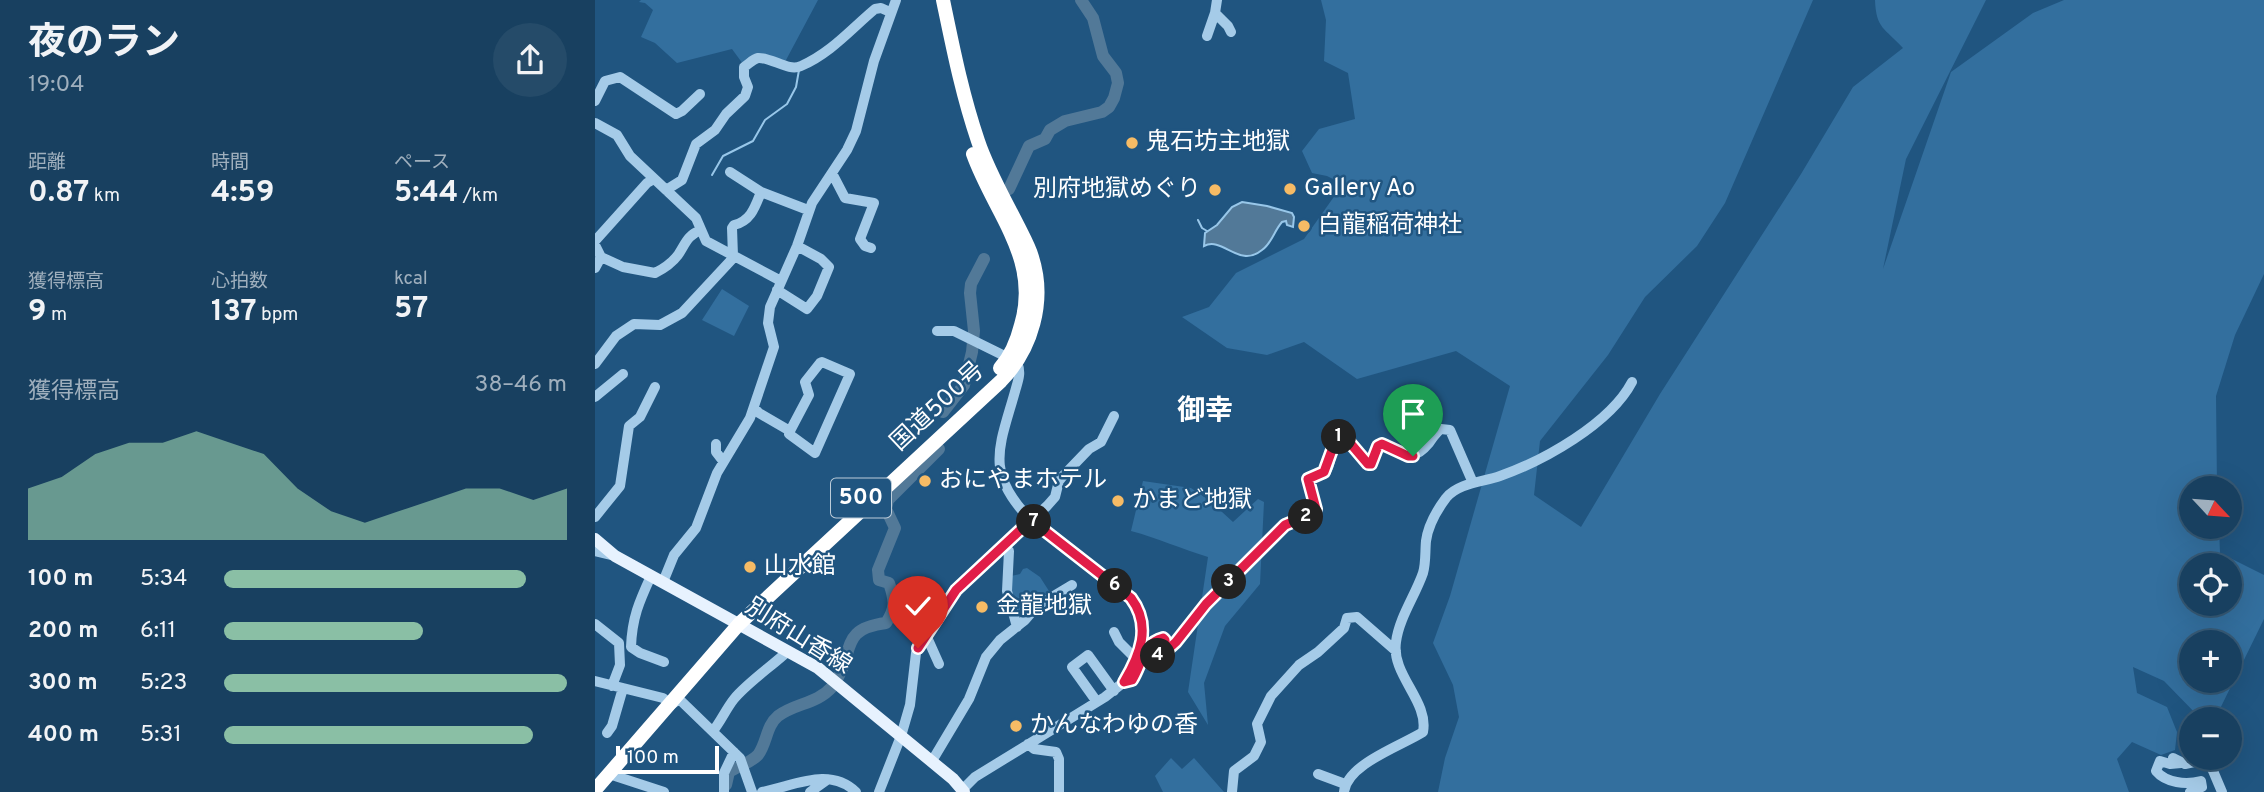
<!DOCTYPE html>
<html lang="ja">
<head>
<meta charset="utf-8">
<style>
	:root { --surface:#184060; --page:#254b69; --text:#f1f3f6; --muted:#9fafbd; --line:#365975; --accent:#8abfa5 }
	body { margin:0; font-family:Overpass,"Noto Sans JP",sans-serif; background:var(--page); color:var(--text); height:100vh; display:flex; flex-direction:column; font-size:26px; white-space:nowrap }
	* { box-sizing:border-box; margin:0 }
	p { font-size:23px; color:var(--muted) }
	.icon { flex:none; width:38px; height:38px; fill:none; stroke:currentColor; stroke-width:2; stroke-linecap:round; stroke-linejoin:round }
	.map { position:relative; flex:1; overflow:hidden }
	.sheet { display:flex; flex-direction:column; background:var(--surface); width:595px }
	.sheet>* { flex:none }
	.needle { width:46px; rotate:116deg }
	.controls { position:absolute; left:1584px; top:476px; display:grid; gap:14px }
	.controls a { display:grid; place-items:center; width:63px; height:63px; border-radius:50%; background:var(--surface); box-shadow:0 7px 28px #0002,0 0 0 2px var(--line); font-size:35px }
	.scale { position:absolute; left:21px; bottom:18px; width:103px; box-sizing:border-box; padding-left:7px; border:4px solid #fff; border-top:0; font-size:19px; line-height:24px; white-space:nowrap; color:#fff; -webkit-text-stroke:5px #205580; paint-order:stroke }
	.pin { position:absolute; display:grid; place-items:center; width:60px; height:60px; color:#fff; margin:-72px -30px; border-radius:50% 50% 50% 0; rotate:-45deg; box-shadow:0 0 7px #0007 }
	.pin .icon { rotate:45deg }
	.km { position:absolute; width:35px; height:35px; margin:-18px; border-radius:50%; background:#222; color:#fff; font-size:19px; line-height:35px; text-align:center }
	.round { display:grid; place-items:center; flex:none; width:74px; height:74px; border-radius:37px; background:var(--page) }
	.headline { display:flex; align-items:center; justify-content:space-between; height:119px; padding:0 28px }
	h1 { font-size:38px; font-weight:700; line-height:52px }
	.metrics { display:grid; grid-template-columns:repeat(3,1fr); gap:10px; height:119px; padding:7px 28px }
	.metrics div { display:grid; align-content:center }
	.metrics b { font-size:30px; font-weight:700 }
	.metrics small { font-size:19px; font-weight:400 }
	.metrics p { font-size:19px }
	.chart { height:196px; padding:14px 28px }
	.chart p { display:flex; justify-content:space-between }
	.chart svg { width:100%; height:126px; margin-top:7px; fill:var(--accent); opacity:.7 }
	ul { padding:0 28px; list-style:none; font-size:23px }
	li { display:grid; grid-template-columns:112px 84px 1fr; align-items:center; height:52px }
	li i { height:18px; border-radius:9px; background:var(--accent) }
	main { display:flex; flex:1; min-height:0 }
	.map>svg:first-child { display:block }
</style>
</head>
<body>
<main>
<section class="sheet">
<div class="headline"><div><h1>夜のラン</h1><p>19:04</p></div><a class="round"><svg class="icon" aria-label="share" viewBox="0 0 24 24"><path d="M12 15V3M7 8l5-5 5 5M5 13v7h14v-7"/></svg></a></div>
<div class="metrics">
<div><p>距離</p><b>0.87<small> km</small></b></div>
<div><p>時間</p><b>4:59</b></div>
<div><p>ペース</p><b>5:44<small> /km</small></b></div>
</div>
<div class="metrics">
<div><p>獲得標高</p><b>9<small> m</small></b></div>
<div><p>心拍数</p><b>137<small> bpm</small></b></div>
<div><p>kcal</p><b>57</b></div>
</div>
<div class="chart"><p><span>獲得標高</span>38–46 m</p>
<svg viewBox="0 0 160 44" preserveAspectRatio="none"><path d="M0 44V26L10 22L20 14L30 10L40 10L50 6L60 10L70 14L80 26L90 34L100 38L110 34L120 30L130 26L140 26L150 30L160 26V44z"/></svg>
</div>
<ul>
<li><b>100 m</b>5:34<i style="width:88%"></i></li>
<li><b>200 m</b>6:11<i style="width:58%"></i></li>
<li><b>300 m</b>5:23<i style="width:100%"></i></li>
<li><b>400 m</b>5:31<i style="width:90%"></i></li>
</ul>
</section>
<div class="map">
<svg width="1669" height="792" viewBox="0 0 1669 792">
	<rect width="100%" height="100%" fill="#205580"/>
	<!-- green -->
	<path fill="#336f9e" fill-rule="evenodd" d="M46 0H223L191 60 184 64 160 55 148 64 137 49 82 63 60 43 46 37 58 10 50 3 44 2Z
		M726 0H1218L1130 203 1102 246 1050 297 1013 355 945 441 939 495 986 527 1065 394 1206 174 1258 87 1308 48C1290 28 1281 29 1280 0H1391L1311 159 1288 269 1356 72 1438 13 1469 0H1669V274L1640 335 1621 396 1622 488H1596V527H1624L1625 553 1669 575V619L1620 719H1606L1569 681 1538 667 1542 693 1572 707 1582 732 1580 750 1566 755 1537 742 1522 759 1534 792H843L850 758 864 717 858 685 838 643 855 596 915 386 861 351 762 379 709 342 672 355 632 348 587 317 614 307 641 273 709 239 748 184 732 176 717 173 707 151 724 129 760 119 753 73 729 61 731 20ZM1596 565H1634V604H1596ZM1596 642H1634V681H1596Z
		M127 289 154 306 139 336 107 320Z
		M548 481 596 488 615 501 638 522 663 499 669 502 665 584 630 626 609 683 613 725 593 692 613 557C586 549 563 538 536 531Z
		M432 568 445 577 454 591 427 621C419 606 414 593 416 576L425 574 428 569Z
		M576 758 587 769 599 758 629 792H568L560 776Z"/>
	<!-- water -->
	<path fill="#527998" stroke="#98c7e9" stroke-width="2" d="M647 202 672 206 697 213 699 217 698 227 692 225 691 221 687 222C679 231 677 243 667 250 644 269 628 236 609 246L610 233 622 225 637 207Z"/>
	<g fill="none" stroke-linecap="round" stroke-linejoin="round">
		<!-- stream -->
		<path stroke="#98c7e9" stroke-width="2" d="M117 175 128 156 158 141 170 120 192 104 201 87 204 70
			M603 220 607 228 612 231"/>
		<!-- river -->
		<path stroke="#527998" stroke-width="12" d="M414 189 434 146 450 139 455 130 470 121 507 112 514 107 519 98 523 83 521 73 508 56 498 18 486 0
			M348 412 369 385 377 352 379 331 375 293 376 284 389 259
			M241 681C260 649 245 629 291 623 301 608 300 600 294 583L284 580 283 570 300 528 291 509 293 500 344 449
			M131 785 134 772C144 766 155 763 163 755 172 743 171 726 183 716 200 703 222 704 237 687"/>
		<!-- minor -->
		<path stroke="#a5cbe8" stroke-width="10" d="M620 13 633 26 636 32
			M612 36 620 13 622 0
			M0 101 10 81 25 77 81 114 87 111 105 94
			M0 123 22 135 35 156 101 218 111 241 186 281
			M135 172 166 192 213 210
			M237 173 250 198 279 203 265 239 270 246 276 248
			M71 190 87 180 101 144 120 130 131 114 150 96 153 87 149 77V67C154 64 158 59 163 58 177 57 193 72 206 66 236 53 256 29 280 9L286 8 295 12
			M0 241 52 183 59 179
			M0 245 6 257 0 268
			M138 256 137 228 139 225C156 221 160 207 166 192
			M6 257 28 267 60 273C68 269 77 263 83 255 90 245 92 235 106 230
			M182 290 212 309 222 296 234 267 226 259 202 246
			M342 331H359L422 362C426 372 424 378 421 388 405 446 388 472 436 520L535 598 543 608 548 626 542 660 529 682 510 697 380 777 368 789
			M0 364 21 336 39 324 65 325 87 313 139 257
			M0 397 28 374
			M159 408 164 413 195 431 194 434 220 453 255 374 227 362 225 363 210 382 214 395 195 431
			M121 444V452L128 461
			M0 517 25 486 34 426 45 417 60 387
			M408 547 414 551 412 591 422 627
			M0 551 20 556
			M56 576C44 602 37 618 36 647L45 653 69 662
			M68 582 79 555 101 528 122 473 155 418 179 347 173 323 175 307 202 246 217 203 252 150 261 131 279 61 301 0
			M0 624 24 643 25 665 17 686
			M519 632 524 642 542 660
			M331 635 344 664
			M547 660C551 648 555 641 568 638L571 640 570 643 559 652V657L571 651 581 642 611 604 690 525 719 513 721 509 713 479C717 476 725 476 729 473 738 466 734 445 745 436L754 441 773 464C782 461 779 449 787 444 808 451 816 465 834 443 838 438 840 433 846 429L855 430 878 483
			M0 681 68 698 76 705 84 699 145 758 157 792
			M502 702 477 667 493 655 519 691
			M118 731C126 721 131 709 139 699 152 683 177 666 193 651
			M12 733 17 726 28 688
			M433 744 439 749 461 752 464 759V792
			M1578 758 1590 764 1613 759 1627 792
			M337 761 374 699 391 657 405 640 430 620 442 606 477 585
			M1586 763 1575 764 1565 761 1561 771C1571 783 1591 785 1606 781L1607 787 1595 792
			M14 774 69 792
			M723 774 750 784
			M129 792V773L139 752
			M167 792C199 786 234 766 261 792
			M215 792 232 780
			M284 792 306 736 315 705 321 653 327 641 361 590 452 506 460 497 464 481 468 476 494 449 506 442 519 416
			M637 792 639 771 659 756 666 742 662 724 676 696 704 665 723 652 749 628 752 618 762 617 801 651
			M749 792C752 764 806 746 828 732 834 701 796 675 801 642 804 618 820 596 828 573 831 563 830 551 831 541 833 526 842 510 851 498 863 483 888 482 905 476 948 461 1015 424 1037 382"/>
		<!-- major -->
		<path stroke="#e7f2fe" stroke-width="12" d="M0 539 20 556 223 668 358 779 369 792"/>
		<!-- highway -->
		<path stroke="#fff" stroke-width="14" d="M378 154C399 213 446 259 426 325 422 341 416 356 405 368
			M0 790 144 624 406 381C437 349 451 301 437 257 434 247 429 238 424 228 410 200 393 171 383 141 367 94 358 48 348 0"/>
	</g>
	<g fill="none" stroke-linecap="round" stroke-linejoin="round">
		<!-- route casing -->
		<g stroke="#fff" stroke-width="14">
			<path id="route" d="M323 648 361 590 436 520 536 598C557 626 545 655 529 682L537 680C547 664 548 643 568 638L570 640V643L558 652 559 657 571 651 581 642 611 604 690 525 719 513 721 509 713 479 729 472 741 439 745 436 750 437 773 464H776L783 446 787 444 813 456H818"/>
		</g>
		<!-- route -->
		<use href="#route" stroke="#e11d48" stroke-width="9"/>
	</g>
	<!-- markers -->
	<g fill="#f6bb65" stroke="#205580" stroke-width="2.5">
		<circle cx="537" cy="143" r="7"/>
		<circle cx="695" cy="189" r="7"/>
		<circle cx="620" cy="190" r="7"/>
		<circle cx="709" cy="226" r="7"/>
		<circle cx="330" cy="481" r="7"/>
		<circle cx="523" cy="501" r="7"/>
		<circle cx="155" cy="567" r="7"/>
		<circle cx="387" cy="607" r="7"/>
		<circle cx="421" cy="726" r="7"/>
	</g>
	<g text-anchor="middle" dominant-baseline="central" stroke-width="5" stroke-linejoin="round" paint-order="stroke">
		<!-- shield labels -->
		<rect fill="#205580" stroke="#bcccd9" stroke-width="2" x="236" y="478.5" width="60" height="39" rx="5"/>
		<g font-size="23" font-weight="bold" fill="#fff">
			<text x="266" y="498">500</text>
		</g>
		<!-- poi labels -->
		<g font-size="24" fill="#fff" stroke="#205580" text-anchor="start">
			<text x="551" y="143">鬼石坊主地獄</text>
			<text x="709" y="189">Gallery Ao</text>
			<text x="606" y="190" text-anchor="end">別府地獄めぐり</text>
			<text x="723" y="226">白龍稲荷神社</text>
			<text x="344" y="481">おにやまホテル</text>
			<text x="537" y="501">かまど地獄</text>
			<text x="169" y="567">山水館</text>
			<text x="401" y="607">金龍地獄</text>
			<text x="435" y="726">かんなわゆの香</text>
		</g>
		<!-- street labels -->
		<g font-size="24" fill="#fff" stroke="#205580">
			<text transform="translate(343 407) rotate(-43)">国道500号</text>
			<text transform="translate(203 637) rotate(32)">別府山香線</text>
		</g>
		<!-- quarter labels -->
		<g font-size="28" font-weight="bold" fill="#fff" stroke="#205580">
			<text x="610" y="412">御幸</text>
		</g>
	</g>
</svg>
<div class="controls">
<a><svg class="needle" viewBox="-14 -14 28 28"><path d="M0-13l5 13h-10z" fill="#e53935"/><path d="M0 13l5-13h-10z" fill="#9fafbd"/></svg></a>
<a><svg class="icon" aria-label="locate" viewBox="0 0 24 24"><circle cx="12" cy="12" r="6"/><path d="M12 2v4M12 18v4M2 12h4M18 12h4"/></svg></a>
<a>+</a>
<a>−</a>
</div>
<div class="scale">100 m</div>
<div class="pin" style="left:818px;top:456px;background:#1e9e55"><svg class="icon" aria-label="arrive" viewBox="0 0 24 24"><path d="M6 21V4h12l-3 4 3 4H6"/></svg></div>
<div class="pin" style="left:323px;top:648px;background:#d93025"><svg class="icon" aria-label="check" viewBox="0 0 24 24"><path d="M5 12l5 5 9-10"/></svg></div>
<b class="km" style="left:744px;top:437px">1</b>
<b class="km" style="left:711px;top:517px">2</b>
<b class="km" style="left:634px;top:582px">3</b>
<b class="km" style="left:563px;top:656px">4</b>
<b class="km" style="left:520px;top:586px">6</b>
<b class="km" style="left:439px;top:522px">7</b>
</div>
</main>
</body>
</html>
